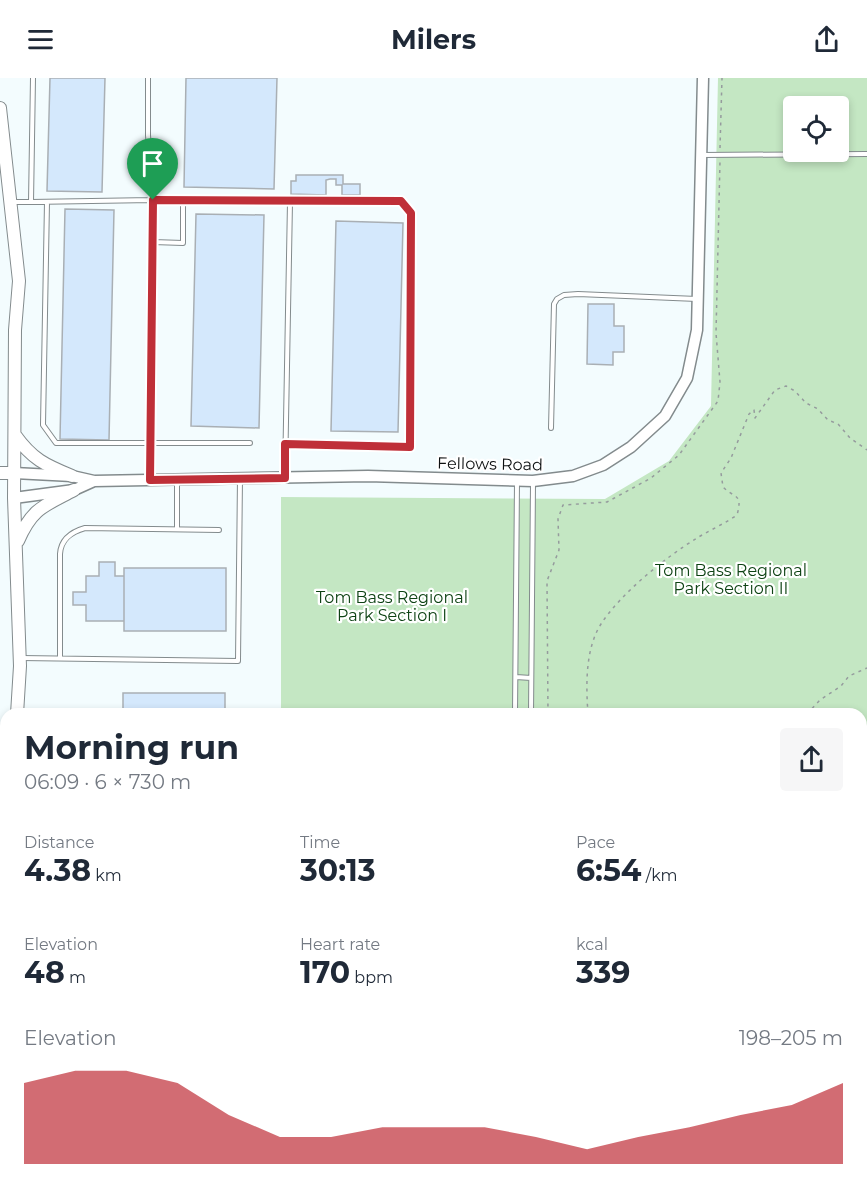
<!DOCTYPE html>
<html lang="en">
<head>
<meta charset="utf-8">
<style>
	:root { --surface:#fff; --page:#f6f6f7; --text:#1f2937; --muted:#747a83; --accent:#bf2f38 }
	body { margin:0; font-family:Montserrat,sans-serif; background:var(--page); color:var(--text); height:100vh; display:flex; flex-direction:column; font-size:22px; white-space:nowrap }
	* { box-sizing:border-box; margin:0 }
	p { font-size:20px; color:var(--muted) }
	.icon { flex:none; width:33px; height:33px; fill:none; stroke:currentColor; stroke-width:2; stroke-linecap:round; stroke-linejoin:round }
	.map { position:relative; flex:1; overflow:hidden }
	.drawer { position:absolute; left:0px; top:630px; width:867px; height:488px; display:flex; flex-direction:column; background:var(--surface); border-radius:18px 18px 0 0; box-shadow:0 3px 9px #0003 }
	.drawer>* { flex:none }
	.buttons { position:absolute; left:783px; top:18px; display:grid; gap:12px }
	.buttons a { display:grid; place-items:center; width:66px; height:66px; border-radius:6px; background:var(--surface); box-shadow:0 3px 9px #0003; font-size:30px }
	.pin { position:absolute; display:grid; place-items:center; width:51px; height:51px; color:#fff; margin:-62px -26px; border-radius:50% 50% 50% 0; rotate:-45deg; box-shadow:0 0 6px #0007 }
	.pin .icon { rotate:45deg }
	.round { display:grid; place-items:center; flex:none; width:63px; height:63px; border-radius:6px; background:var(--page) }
	.overview { display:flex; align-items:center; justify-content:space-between; height:102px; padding:0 24px }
	h1 { font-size:33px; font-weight:700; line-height:45px }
	.metrics { display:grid; grid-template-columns:repeat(3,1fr); gap:9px; height:102px; padding:6px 24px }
	.metrics div { display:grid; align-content:center }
	.metrics b { font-size:30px; font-weight:700 }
	.metrics small { font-size:16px; font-weight:400 }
	.metrics p { font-size:16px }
	.chart { height:168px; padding:12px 24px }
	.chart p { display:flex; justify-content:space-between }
	.chart svg { width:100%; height:108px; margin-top:6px; fill:var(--accent); opacity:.7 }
	header { display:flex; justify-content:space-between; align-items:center; height:78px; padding:0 24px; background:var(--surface); font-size:27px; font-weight:700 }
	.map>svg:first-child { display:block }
</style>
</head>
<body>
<header><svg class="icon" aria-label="menu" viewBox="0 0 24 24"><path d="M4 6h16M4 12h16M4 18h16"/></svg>Milers<svg class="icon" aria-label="share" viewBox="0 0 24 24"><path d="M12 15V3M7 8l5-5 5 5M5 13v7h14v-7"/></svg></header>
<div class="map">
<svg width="867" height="1117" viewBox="0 0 867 1117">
	<rect width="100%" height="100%" fill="#f3fcfe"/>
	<!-- green -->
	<path fill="#c4e7c3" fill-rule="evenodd" d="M718 0H867V1117H281V1112H861V636H281V419L605 421 669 383 711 328ZM794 28H838V74H794Z"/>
	<!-- building -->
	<path fill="#d4e8fc" stroke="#a9afb4" stroke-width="1.5" d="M50 0H105L102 114 47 113Z
		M186 0H277L274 111 184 109Z
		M296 97H343V106H360V117H342V107H336V101H330L326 102V117L291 116V103H296Z
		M65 131 114 132 109 362 60 361Z
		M196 136 264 137 259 350 191 348Z
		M336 143 403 145 398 354 331 353Z
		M588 226H614V248H624V274H613V287L587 286Z
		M99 484H115V498H124V543H86V527H73V514H86V498H99Z
		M124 490H226V553H124Z
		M123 615H225V636H123Z"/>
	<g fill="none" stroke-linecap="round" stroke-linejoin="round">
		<!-- service casing -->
		<g stroke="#838b8d" stroke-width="6">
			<path id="service" d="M148 0V57L154 135 150 402
				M702 77 867 76
				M11 124H31L33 0
				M31 124 152 122 290 124 285 398
				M47 124 43 347 56 365H250
				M153 164 183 165V122
				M551 350 554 226 557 221 564 217 578 216 697 221
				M285 366 410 368 411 135 401 123 290 124
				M177 404V451
				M21 580 238 583 240 400
				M60 580V476C61 461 71 454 85 450L219 452
				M516 599 531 600
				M515 636 517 404
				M531 636 533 406
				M861 945H867
				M613 1112 616 1117
				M51 1117V1112
				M208 1117V1112"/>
		</g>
		<!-- tertiary casing -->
		<g stroke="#838b8d" stroke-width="13">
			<path id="tertiary" d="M14 395 72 398 94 403 368 398 533 403 573 398 603 387 631 369 665 338 687 300 697 252 703 0
				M14 420 74 412 94 403"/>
		</g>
		<!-- secondary casing -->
		<g stroke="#838b8d" stroke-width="14">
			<path id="secondary" d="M0 30 19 203 15 252 14 420 20 588 17 636
				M15 357C32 381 45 387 72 398
				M0 395H14
				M18 463C32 430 44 428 74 412
				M6 783V963
				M7 1112V1117"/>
		</g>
		<!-- path -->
		<path stroke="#959b9d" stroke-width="1.5" stroke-dasharray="3 4.5" stroke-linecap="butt" d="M720 70 722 0
			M548 636 547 503 559 472 558 441 563 427 607 424 651 400 679 377 718 323 720 304 716 255 720 83
			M588 636C586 608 585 571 601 546 621 515 666 479 697 460 710 452 724 446 737 437 743 415 735 421 723 409L721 395 731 380 749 336 754 332 755 340 775 312 786 308 795 313 806 325 818 331 828 342 838 346 850 360 867 372
			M807 636 820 622 841 608 849 598 867 590
			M861 644 867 640
			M861 748 867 750
			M861 835H867
			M640 1112 643 1117
			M822 1112 823 1117"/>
		<!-- service -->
		<use href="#service" stroke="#fff" stroke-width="4"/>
		<!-- tertiary -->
		<use href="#tertiary" stroke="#fff" stroke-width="10"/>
		<!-- secondary -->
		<use href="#secondary" stroke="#fff" stroke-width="12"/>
	</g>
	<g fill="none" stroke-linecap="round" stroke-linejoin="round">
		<!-- route casing -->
		<g stroke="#fff" stroke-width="12">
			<path id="route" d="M153 122 401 123 411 135 410 369 285 366V400L150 402Z"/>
		</g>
		<!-- route -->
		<use href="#route" stroke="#bf2f38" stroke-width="8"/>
	</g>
	<g text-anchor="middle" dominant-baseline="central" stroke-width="4.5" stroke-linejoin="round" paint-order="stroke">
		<!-- street labels -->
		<g font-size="16" fill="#0d1011" stroke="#fff">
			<text transform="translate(490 386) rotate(1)">Fellows Road</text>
		</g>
		<!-- park labels -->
		<g font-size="16" fill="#0d4213" stroke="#fff">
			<text x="731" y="492">Tom Bass Regional<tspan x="731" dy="18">Park Section II</tspan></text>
			<text x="392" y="519">Tom Bass Regional<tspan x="392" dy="18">Park Section I</tspan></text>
		</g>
	</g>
</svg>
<div class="buttons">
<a><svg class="icon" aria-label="locate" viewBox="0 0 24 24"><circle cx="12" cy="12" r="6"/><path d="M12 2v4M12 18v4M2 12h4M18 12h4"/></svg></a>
</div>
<div class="pin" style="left:153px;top:122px;background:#1e9e55"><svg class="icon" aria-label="arrive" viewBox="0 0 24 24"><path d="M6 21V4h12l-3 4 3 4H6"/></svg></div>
<section class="drawer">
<div class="overview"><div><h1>Morning run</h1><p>06:09 · 6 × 730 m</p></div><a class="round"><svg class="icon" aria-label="share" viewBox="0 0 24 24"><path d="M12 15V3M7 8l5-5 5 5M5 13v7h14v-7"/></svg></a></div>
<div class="metrics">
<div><p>Distance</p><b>4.38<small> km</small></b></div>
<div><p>Time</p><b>30:13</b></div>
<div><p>Pace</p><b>6:54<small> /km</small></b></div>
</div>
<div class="metrics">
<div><p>Elevation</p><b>48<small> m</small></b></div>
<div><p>Heart rate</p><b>170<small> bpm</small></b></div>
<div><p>kcal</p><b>339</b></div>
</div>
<div class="chart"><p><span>Elevation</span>198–205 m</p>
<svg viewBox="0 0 160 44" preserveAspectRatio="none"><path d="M0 44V11L10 6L20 6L30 11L40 24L50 33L60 33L70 29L80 29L90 29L100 33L110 38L120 33L130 29L140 24L150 20L160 11V44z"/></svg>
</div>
</section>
</div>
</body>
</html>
